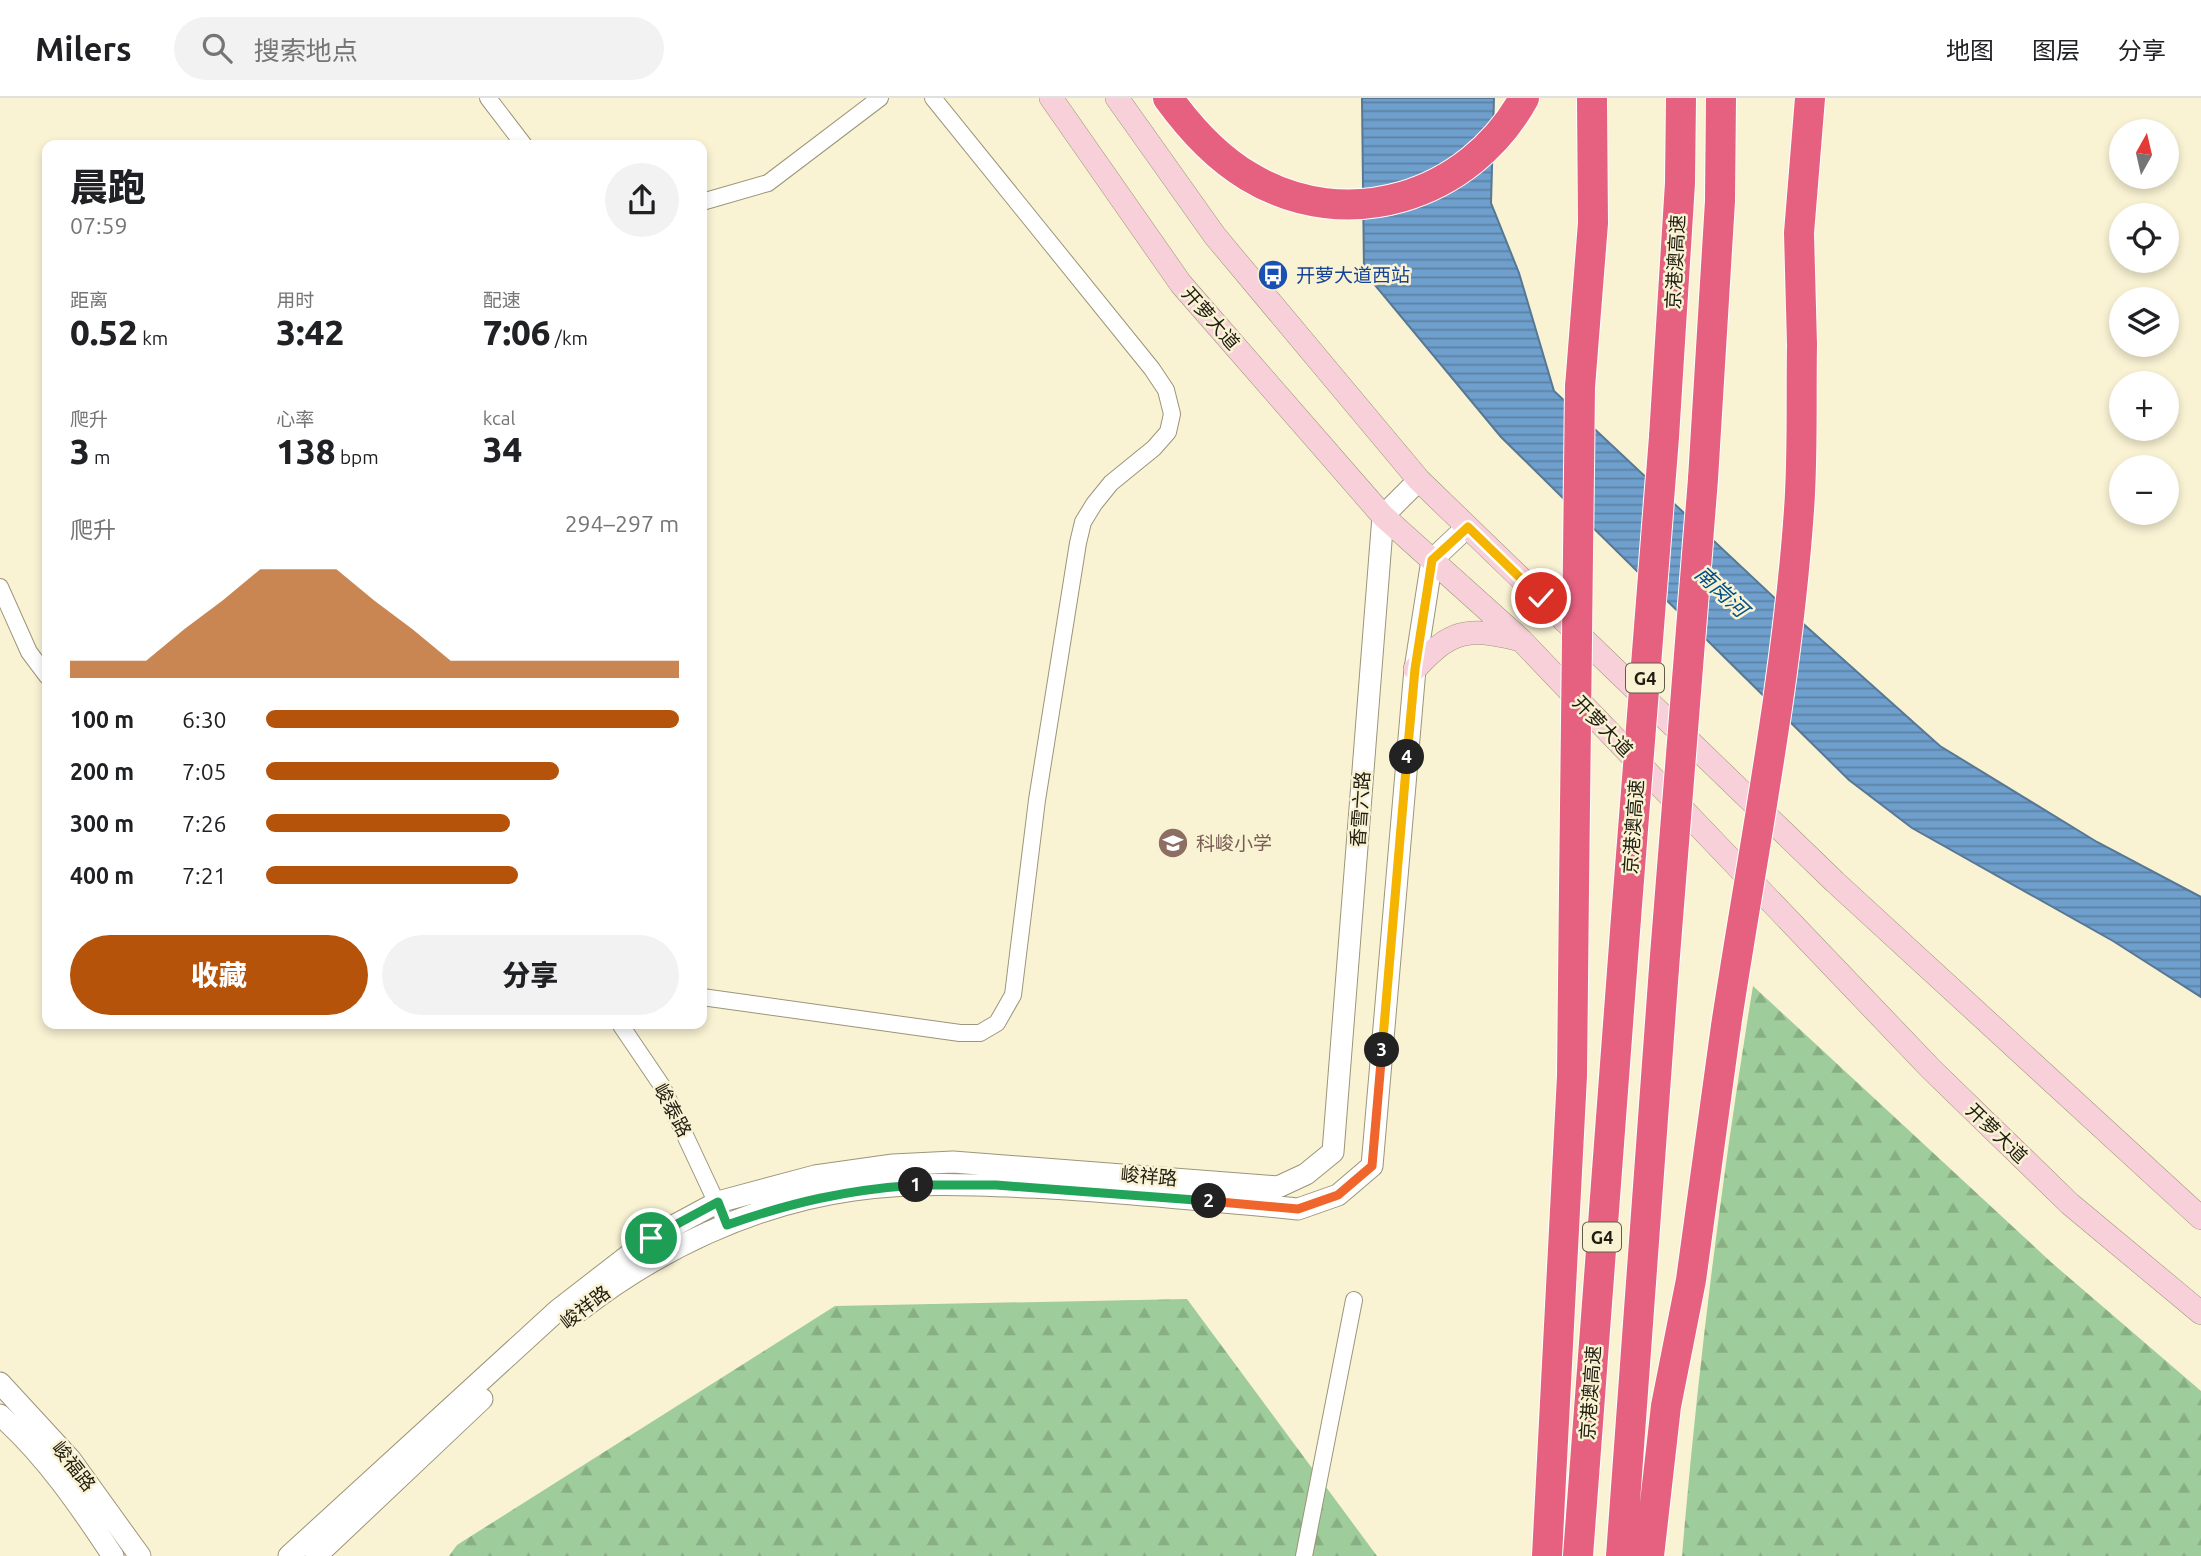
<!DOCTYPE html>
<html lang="zh">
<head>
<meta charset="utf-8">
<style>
	:root { --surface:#fff; --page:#f2f2f2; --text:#202124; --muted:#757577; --line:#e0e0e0; --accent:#b45309 }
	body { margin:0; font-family:Ubuntu,"Noto Sans SC",sans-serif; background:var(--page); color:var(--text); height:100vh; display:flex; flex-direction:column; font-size:26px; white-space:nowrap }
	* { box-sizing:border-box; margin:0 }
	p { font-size:23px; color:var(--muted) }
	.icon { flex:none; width:38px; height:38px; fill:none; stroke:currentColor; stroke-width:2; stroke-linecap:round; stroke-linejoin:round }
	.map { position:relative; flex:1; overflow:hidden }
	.panel { position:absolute; left:42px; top:42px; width:665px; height:889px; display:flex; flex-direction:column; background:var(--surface); border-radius:14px; box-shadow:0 4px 10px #0003 }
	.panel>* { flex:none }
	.needle { width:46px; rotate:8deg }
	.controls { position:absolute; left:2109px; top:21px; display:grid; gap:14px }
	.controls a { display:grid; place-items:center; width:70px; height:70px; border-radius:50%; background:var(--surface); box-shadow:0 4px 10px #0003; font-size:35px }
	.pin { position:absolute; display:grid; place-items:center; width:60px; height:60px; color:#fff; margin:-30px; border:4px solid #fff; border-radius:50%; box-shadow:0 2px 7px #0007 }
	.km { position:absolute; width:35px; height:35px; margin:-18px; border-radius:50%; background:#222; color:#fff; font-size:19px; line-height:35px; text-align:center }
	.round { display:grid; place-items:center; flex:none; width:74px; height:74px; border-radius:37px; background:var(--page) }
	.headline { display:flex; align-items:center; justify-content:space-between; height:119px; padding:0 28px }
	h1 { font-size:38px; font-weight:800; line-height:52px }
	.metrics { display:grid; grid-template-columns:repeat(3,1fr); gap:10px; height:119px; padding:7px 28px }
	.metrics div { display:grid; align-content:center }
	.metrics b { font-size:35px; font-weight:800 }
	.metrics small { font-size:19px; font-weight:400 }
	.metrics p { font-size:19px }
	.chart { height:196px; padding:14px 28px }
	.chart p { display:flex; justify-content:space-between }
	.chart svg { width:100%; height:126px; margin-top:7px; fill:var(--accent); opacity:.7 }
	.cta { display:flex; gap:14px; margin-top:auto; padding:14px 28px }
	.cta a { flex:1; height:80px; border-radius:42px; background:var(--accent); color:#fff; font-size:28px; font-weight:800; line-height:80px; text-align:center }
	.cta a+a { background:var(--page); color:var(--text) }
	ul { padding:0 28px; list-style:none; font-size:23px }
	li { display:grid; grid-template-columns:112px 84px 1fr; align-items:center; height:52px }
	li i { height:18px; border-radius:9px; background:var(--accent) }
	header { display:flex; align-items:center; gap:42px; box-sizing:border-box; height:98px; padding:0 35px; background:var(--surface); border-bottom:2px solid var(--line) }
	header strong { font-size:33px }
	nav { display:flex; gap:38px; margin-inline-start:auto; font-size:24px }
	.search { width:490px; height:63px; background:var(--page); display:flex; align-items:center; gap:18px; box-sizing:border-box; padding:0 24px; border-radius:38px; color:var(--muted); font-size:26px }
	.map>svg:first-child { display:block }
</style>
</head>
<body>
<header>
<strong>Milers</strong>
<div class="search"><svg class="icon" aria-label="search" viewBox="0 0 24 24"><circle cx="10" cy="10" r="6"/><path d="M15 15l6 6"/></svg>搜索地点</div>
<nav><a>地图</a><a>图层</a><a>分享</a></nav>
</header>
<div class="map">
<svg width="2201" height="1458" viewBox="0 0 2201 1458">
	<defs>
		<pattern id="forest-firs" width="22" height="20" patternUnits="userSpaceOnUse" patternTransform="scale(1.75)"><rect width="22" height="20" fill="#9ecc9a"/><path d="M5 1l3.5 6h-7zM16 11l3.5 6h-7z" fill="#88af84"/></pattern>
		<pattern id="water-rules" width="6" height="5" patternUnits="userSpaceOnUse" patternTransform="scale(1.75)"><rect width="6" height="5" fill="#6f9fcc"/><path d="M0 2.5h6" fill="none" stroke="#5b81a4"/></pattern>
	</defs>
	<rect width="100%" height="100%" fill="#f9f2d3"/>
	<!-- forest -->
	<path fill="url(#forest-firs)" d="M1753 888 2052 1165 2201 1293V1458H1682C1698 1267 1722 1077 1753 888Z
		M1187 1201 1377 1458H449L457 1447 835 1208Z"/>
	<!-- water -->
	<path fill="url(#water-rules)" stroke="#577894" stroke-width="2" d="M1362 0H1494L1491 105 1519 175 1554 293 1780 505 1940 648 2097 744 2201 799V899L2113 843 1912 730 1849 682 1501 339 1364 174Z"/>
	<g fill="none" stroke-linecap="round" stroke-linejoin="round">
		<!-- minor casing -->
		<g stroke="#9c9579" stroke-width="18">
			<path id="minor" d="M488 0 524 47
				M702 104 768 85 880 0
				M0 489 29 554 47 578
				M702 899 960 935H980L997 925 1013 897 1037 702 1078 445 1083 424 1094 406 1111 385 1154 350 1168 334 1172 316 1166 292 1152 271 933 0
				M620 926 662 988 727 1127
				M1304 1458 1354 1202"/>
		</g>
		<!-- tertiary casing -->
		<g stroke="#9c9579" stroke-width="23">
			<path id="tertiary" d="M579 1213C657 1152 753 1106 853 1092 918 1083 984 1087 1049 1090 1133 1095 1215 1103 1298 1111L1338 1097 1372 1068 1415 571 1432 462 1467 429
				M0 1285 70 1361 140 1458
				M0 1317C45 1357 80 1408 113 1458
				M289 1458 558 1212 651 1140 718 1104 815 1078 893 1067 953 1064 1278 1089 1306 1076 1333 1054 1383 418 1419 382
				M316 1458 482 1301"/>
		</g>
		<!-- secondary casing -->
		<g stroke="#9c9579" stroke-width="24">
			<path id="secondary" d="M1051 0 1181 186 1383 418 1521 542 1931 971 2070 1106 2201 1215
				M1117 0 1215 138 1419 382 1835 784 2201 1120
				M1415 571C1451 532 1466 529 1517 541"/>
		</g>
		<!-- motorway casing -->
		<g stroke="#fff" stroke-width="32">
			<path id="motorway" d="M1168 0C1189 29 1216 59 1248 78 1346 138 1470 99 1524 0
				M1802 247 1799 135 1810 0
				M1580 289 1593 125 1592 0
				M1664 339 1680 85 1681 0
				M1703 381 1720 103 1721 0
				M1547 1458 1572 978 1574 791
				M1578 1458 1626 820
				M1621 1458 1664 870
				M1649 1458 1666 1308 1691 1182 1726 928"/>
		</g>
		<!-- minor -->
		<use href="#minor" stroke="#fff" stroke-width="16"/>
		<!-- tertiary -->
		<use href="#tertiary" stroke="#fff" stroke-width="21"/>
		<!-- secondary -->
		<use href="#secondary" stroke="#f8d0d9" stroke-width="23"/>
		<!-- motorway -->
		<use href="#motorway" stroke="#e66180" stroke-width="30"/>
		<!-- motorway-bridge casing -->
		<g stroke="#fff" stroke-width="32" stroke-linecap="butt">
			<path id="motorway-bridge" d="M1574 791 1580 289
				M1626 820 1664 339
				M1664 870 1703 381
				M1726 928C1752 757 1787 585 1799 412 1803 358 1801 302 1802 247"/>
		</g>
		<!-- motorway-bridge -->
		<use href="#motorway-bridge" stroke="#e66180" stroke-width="30"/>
	</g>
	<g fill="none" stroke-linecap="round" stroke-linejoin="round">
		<!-- split-1 casing -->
		<g stroke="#fff" stroke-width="14">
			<path id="split-1" d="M651 1140 718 1104 727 1127C793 1104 846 1092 916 1087"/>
		</g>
		<!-- split-2 casing -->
		<g stroke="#fff" stroke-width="14">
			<path id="split-2" d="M916 1087H996L1209 1103"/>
		</g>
		<!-- split-3 casing -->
		<g stroke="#fff" stroke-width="14">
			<path id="split-3" d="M1209 1103 1298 1111 1338 1097 1372 1068 1382 952"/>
		</g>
		<!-- split-4 casing -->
		<g stroke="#fff" stroke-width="14">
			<path id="split-4" d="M1382 952 1407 659"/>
		</g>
		<!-- split-5 casing -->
		<g stroke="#fff" stroke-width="14">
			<path id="split-5" d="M1407 659 1415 571 1432 462 1468 429 1541 500"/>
		</g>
		<!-- split-1 -->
		<use href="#split-1" stroke="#22a559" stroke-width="9"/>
		<!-- split-2 -->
		<use href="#split-2" stroke="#22a559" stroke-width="9"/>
		<!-- split-3 -->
		<use href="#split-3" stroke="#f0652b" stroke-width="9"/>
		<!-- split-4 -->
		<use href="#split-4" stroke="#f5b400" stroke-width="9"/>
		<!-- split-5 -->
		<use href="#split-5" stroke="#f5b400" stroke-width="9"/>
	</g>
	<!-- icons -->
	<defs>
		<g id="bus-disc" transform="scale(1.575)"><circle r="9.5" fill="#1a4fb4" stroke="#f9f2d3"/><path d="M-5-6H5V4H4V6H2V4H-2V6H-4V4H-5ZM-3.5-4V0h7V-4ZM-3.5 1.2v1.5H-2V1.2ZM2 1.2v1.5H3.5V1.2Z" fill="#fff"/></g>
		<g id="school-disc" transform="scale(1.575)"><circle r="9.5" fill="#8d6e63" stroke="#f9f2d3"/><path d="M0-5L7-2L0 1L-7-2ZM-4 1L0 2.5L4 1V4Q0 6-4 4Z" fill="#fff"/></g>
	</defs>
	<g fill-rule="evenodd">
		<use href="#bus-disc" x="1273" y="177"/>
		<use href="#school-disc" x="1173" y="745"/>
	</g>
	<g text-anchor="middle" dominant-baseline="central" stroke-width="5" stroke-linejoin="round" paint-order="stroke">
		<!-- shield labels -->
		<g fill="#f9f2d3" stroke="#605c4b" stroke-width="2">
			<rect x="1626" y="565.5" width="38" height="29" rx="5"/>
			<rect x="1583" y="1124.5" width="38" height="29" rx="5"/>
		</g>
		<g font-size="18" font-weight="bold" fill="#1f1c11">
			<text x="1645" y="580">G4</text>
			<text x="1602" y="1139">G4</text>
		</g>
		<!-- street labels -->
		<g font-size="19" fill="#1f1c11" stroke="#f9f2d3">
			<text transform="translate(1675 164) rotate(-87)">京港澳高速</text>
			<text transform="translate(1211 220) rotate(49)">开萝大道</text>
			<text transform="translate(1603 628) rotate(46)">开萝大道</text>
			<text transform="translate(1360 711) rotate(-86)">香雪六路</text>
			<text transform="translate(1633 729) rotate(-86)">京港澳高速</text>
			<text transform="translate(673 1012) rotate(62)">峻泰路</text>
			<text transform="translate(1997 1035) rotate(44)">开萝大道</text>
			<text transform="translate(1149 1078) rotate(5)">峻祥路</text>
			<text transform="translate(585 1209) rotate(-38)">峻祥路</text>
			<text transform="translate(1590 1295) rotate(-86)">京港澳高速</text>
			<text transform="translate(74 1368) rotate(52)">峻福路</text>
		</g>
		<!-- transit labels -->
		<g font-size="19" fill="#164399" stroke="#f9f2d3" text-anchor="start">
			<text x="1296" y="177">开萝大道西站</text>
		</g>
		<!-- education labels -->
		<g font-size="19" fill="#785e54" stroke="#f9f2d3" text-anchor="start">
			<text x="1196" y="745">科峻小学</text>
		</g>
		<!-- water labels -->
		<g font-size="21" font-style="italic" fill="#005088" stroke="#f9f2d3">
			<text transform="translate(1722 493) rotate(43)">南岗河</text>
		</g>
	</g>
</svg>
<div class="controls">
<a><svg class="needle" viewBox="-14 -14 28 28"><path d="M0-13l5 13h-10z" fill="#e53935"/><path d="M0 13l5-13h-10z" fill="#757577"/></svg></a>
<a><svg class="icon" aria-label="locate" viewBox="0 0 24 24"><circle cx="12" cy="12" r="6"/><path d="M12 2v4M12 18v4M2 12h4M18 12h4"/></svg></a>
<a><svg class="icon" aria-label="layers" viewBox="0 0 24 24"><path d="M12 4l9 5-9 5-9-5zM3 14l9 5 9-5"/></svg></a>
<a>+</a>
<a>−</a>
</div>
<div class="pin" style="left:651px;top:1140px;background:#1e9e55"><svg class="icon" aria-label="arrive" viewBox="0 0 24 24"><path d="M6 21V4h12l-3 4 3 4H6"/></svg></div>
<div class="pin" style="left:1541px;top:500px;background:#d93025"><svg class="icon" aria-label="check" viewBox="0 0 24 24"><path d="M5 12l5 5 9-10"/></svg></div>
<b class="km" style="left:916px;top:1087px">1</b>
<b class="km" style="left:1209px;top:1103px">2</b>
<b class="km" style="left:1382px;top:952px">3</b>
<b class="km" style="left:1407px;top:659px">4</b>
<section class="panel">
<div class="headline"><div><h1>晨跑</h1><p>07:59</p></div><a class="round"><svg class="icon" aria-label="share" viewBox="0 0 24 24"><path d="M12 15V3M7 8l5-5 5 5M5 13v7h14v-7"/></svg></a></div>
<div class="metrics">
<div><p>距离</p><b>0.52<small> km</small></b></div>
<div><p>用时</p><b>3:42</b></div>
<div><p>配速</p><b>7:06<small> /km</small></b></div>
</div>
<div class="metrics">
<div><p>爬升</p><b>3<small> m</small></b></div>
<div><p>心率</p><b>138<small> bpm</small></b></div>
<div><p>kcal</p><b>34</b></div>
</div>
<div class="chart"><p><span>爬升</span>294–297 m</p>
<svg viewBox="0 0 160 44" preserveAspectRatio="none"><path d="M0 44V38L10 38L20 38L30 27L40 17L50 6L60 6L70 6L80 17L90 27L100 38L110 38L120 38L130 38L140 38L150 38L160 38V44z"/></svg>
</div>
<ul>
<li><b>100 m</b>6:30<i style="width:100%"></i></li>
<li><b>200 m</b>7:05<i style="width:71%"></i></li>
<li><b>300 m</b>7:26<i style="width:59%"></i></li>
<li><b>400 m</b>7:21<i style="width:61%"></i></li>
</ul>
<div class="cta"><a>收藏</a><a>分享</a></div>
</section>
</div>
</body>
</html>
